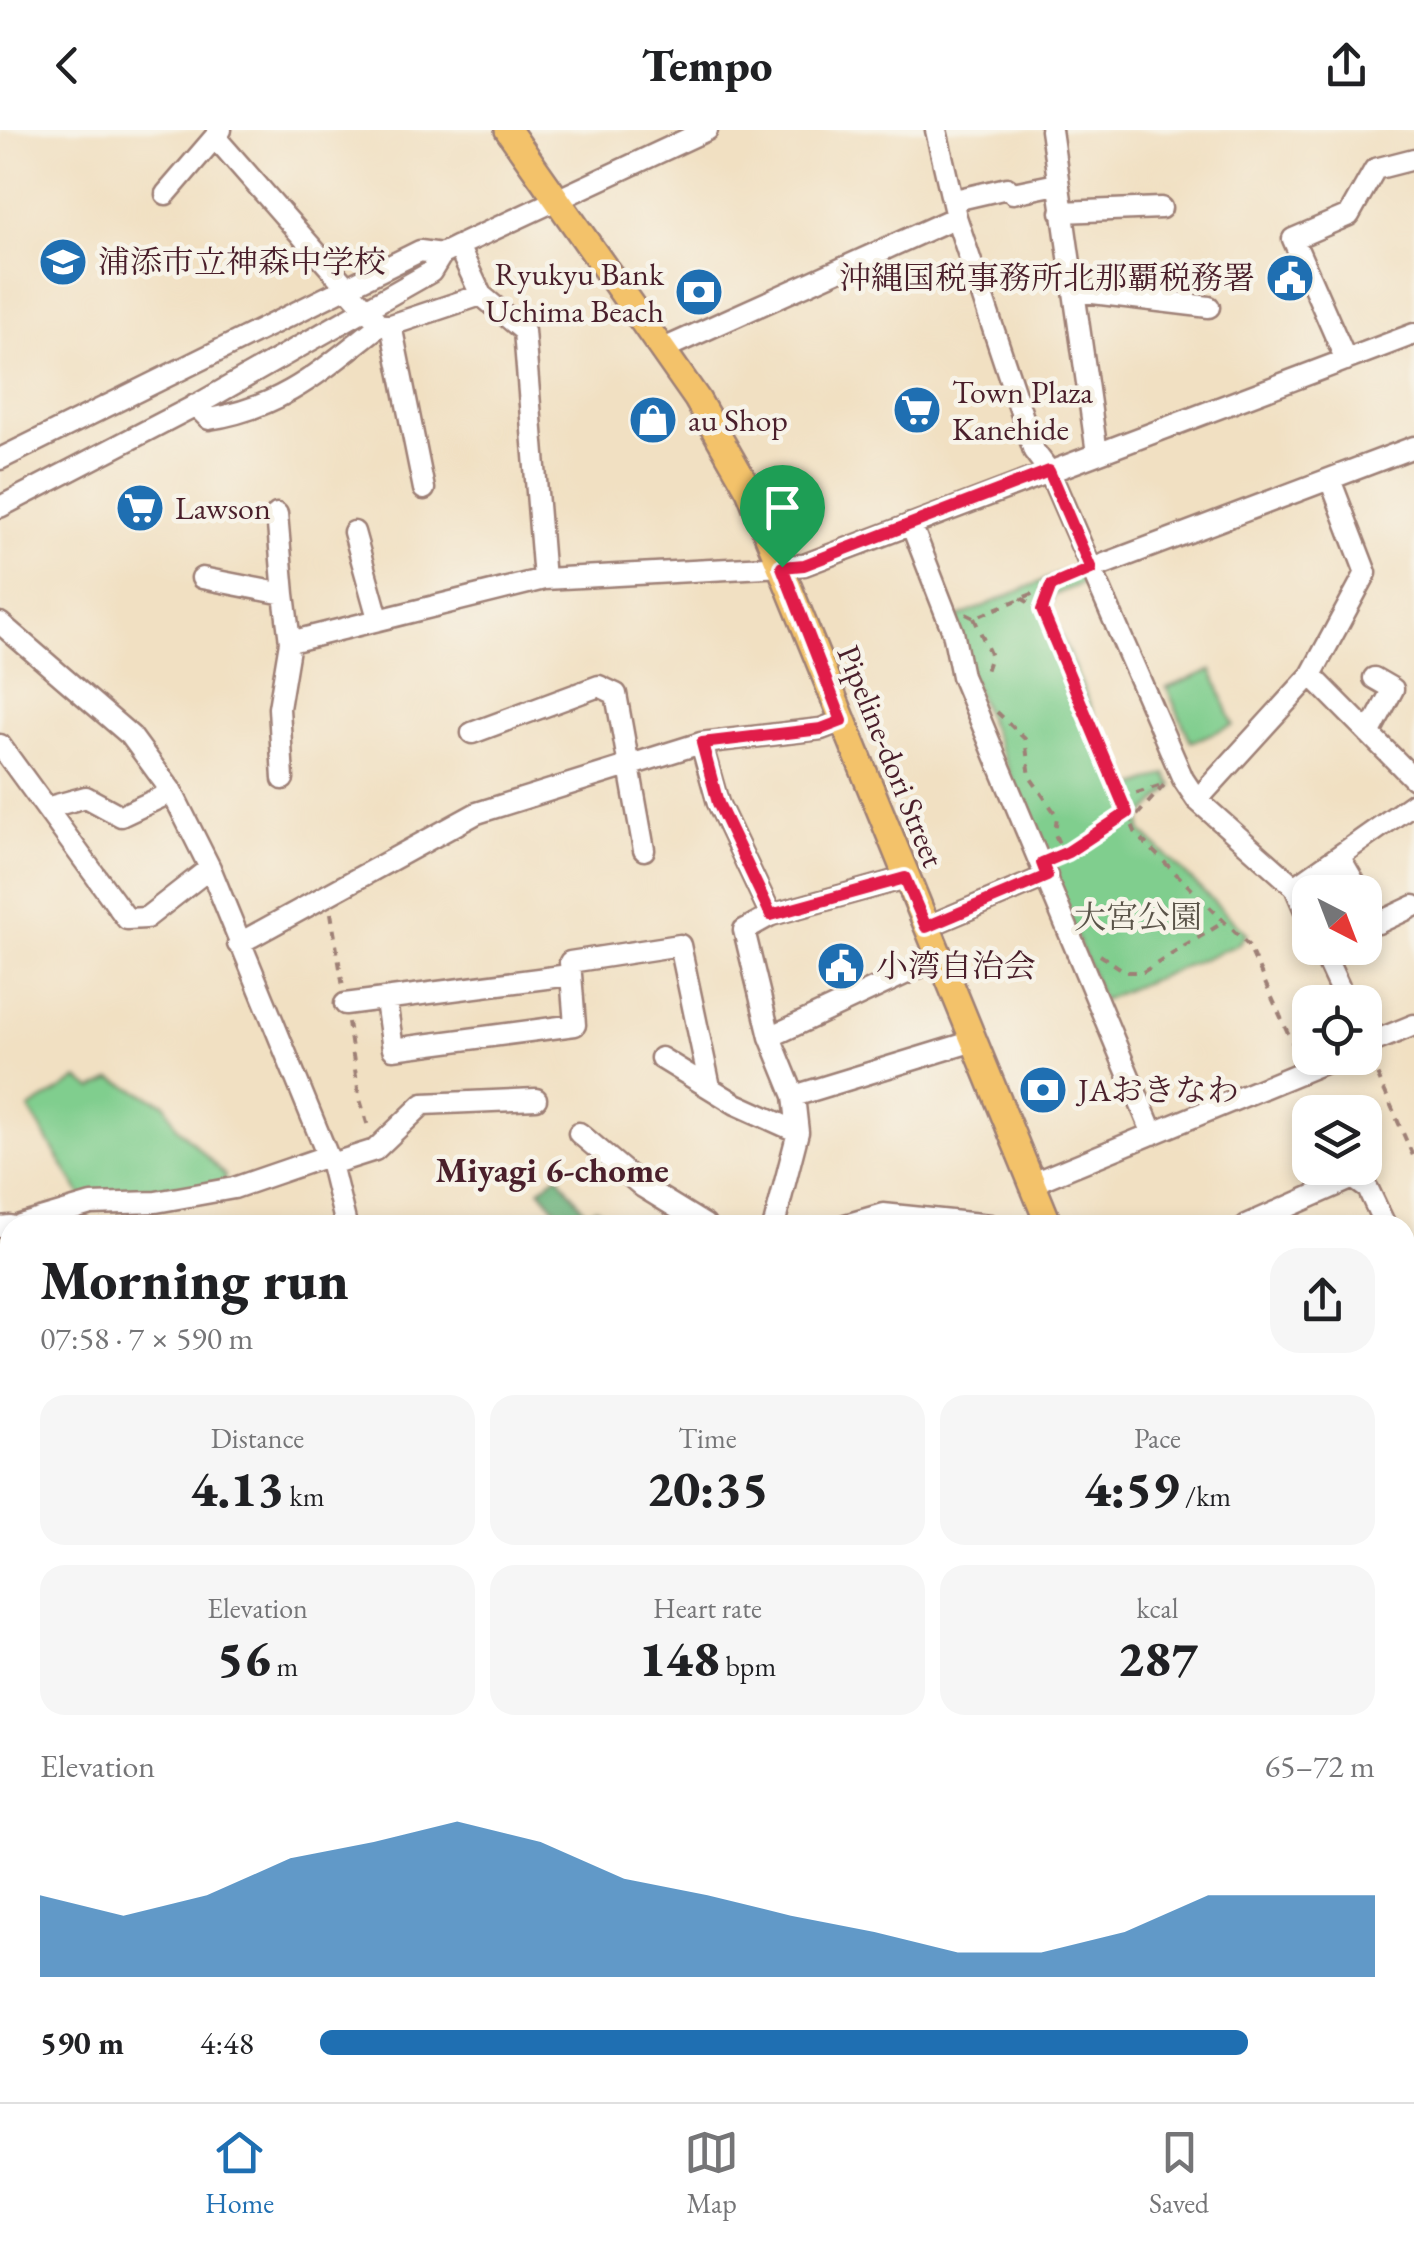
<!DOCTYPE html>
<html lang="en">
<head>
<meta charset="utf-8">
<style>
	:root { --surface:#fff; --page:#f6f6f6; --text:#202124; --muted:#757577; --line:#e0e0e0; --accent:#1f6fb2 }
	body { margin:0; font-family:"EB Garamond","Noto Serif JP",serif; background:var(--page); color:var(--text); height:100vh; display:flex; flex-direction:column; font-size:38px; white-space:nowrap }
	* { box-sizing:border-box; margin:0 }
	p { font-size:32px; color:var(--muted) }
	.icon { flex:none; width:55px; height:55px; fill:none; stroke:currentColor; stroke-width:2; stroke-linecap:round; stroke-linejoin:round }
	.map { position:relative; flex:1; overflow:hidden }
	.details { position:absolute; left:0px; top:1085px; width:1415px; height:888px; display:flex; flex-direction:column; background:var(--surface); border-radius:30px 30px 0 0; box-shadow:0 5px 15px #0003 }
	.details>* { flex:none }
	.needle { width:65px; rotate:138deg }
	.fabs { position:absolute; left:1292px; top:745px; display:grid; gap:20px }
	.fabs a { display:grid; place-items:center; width:90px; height:90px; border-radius:20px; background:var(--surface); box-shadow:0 5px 15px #0003; font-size:50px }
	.pin { position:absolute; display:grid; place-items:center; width:85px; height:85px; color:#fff; margin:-102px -42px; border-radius:50% 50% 50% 0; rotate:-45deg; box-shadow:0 0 10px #0007 }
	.pin .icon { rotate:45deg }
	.round { display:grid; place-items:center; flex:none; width:105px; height:105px; border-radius:30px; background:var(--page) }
	.overview { display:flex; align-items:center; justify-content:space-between; height:170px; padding:0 40px }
	h1 { font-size:55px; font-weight:800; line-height:75px }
	.metrics { display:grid; grid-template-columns:repeat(3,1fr); gap:15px; height:170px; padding:10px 40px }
	.metrics div { display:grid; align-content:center; border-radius:25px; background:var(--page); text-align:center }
	.metrics b { font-size:50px; font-weight:800 }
	.metrics small { font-size:28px; font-weight:400 }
	.metrics p { font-size:28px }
	.chart { height:280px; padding:20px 40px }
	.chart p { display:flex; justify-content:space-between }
	.chart svg { width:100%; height:180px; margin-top:10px; fill:var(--accent); opacity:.7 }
	ul { padding:0 40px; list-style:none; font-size:32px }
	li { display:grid; grid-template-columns:160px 120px 1fr; align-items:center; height:75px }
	li i { height:25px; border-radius:12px; background:var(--accent) }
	header { display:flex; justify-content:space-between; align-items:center; height:130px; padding:0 40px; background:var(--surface); font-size:45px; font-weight:800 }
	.dock { display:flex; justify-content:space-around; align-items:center; height:140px; border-top:2px solid var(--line); background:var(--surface); font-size:28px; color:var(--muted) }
	.dock a { display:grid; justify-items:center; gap:5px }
	.dock .on { color:var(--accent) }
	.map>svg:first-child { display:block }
</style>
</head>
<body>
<header><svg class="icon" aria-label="back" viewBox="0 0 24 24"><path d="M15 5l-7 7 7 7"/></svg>Tempo<svg class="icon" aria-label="share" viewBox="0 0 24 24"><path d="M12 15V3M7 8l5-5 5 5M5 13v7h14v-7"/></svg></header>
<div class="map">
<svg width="1414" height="1972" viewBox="0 0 1414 1972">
	<rect width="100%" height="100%" fill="#f7f3e8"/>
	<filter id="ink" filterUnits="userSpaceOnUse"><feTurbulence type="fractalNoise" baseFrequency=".01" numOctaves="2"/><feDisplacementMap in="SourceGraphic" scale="20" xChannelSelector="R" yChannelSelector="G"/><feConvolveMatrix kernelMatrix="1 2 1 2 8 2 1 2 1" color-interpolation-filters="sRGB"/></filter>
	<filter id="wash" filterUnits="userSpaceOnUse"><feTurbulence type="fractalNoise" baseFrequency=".0048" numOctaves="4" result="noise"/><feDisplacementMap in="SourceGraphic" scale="40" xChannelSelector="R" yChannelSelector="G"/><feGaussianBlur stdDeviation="2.25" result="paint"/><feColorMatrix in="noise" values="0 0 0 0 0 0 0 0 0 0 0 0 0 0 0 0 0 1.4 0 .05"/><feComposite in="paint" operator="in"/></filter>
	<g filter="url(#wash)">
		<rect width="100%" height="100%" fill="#f1e0c2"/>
		<!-- green -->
		<path fill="#80ce8e" stroke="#65765c" stroke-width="2.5" d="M1082 434 1088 451 1054 465 1049 477 1122 652 1132 658 1166 644 1173 656 1141 688V701L1247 804 1237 815 1102 870 962 526 956 488Z
			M1212 540 1233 595 1191 612 1167 558Z
			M78 949 93 959 112 949 165 974 177 997 225 1045 226 1052 155 1067H82L29 979Z
			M544 1963H650L651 1972H546Z"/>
		<!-- forest -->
		<path fill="#68b179" stroke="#596852" stroke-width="2.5" d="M558 1045 587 1084 596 1078 620 1095H568L540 1059Z"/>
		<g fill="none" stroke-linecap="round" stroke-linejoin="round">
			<!-- river -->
			<path stroke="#4eb9ca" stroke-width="32" d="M1405 1628H1414
				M917 1972 922 1962"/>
		</g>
	</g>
	<g filter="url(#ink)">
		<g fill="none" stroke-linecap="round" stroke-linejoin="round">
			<!-- minor casing -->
			<g stroke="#9e8076" stroke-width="25">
				<path id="minor" d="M936 0 956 87 1034 321 1049 341 1183 649 1197 670 1295 757 1310 792
					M1051 0 1097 323
					M166 64 221 0
					M955 70 1007 58 1013 63 1057 54
					M1061 82 1161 78
					M458 116 481 165 524 201 544 449
					M1076 161 1209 177
					M380 195H391L424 359
					M391 195 481 165
					M661 220 956 87
					M1346 230 1293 109 1349 85 1375 39 1414 29
					M195 275 209 289C284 277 322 240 380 195L215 7
					M0 329 420 121 442 124
					M0 377 202 272 431 142 442 124 458 116 707 0
					M277 384 284 464
					M911 394 953 502 962 546 1153 1004
					M354 402 378 488
					M1091 439 1414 317
					M202 448 284 464 290 512 544 449 804 435 1414 204
					M0 493 131 606 172 662 210 738 331 1034 346 1095
					M1311 545 1414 649
					M472 603 599 556 616 564 644 720
					M1369 604 1393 559 1374 548
					M701 613 718 673 771 785
					M0 615 46 678 86 667 121 686 172 662
					M283 649 279 578 290 512
					M1197 670 1311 545 1366 443 1331 352
					M46 678 127 789 146 788 210 738
					M1339 726 1360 762
					M1295 757 1414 673
					M1365 770 1378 793 1414 776
					M926 797 1047 746
					M238 814 477 683 701 613 821 599 842 591
					M1321 818 1346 872
					M386 871 393 919 575 895 570 832 680 815 710 957
					M345 874 569 845
					M770 907 939 828
					M1365 915 1414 895
					M661 928 736 974 798 1002
					M794 966 974 911
					M579 1003 643 1057 705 1095
					M331 1034 375 1020 423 974 536 969
					M1033 1053 1336 928
					M20 1095 91 1074 156 1072 234 1058 327 1026
					M774 1095 798 1002 794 966 770 907 744 800 771 785 905 748
					M845 1095 883 1084 990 1095
					M1247 1095 1353 1048 1368 1059 1385 1095
					M0 1097 10 1096
					M1405 1140 1414 1160
					M0 1197 10 1200
					M1405 1486 1414 1584
					M1405 1601H1414
					M1405 1648 1414 1649
					M1405 1844 1414 1840
					M427 1962 430 1972
					M533 1962 536 1972
					M666 1962 667 1972
					M696 1962 697 1972
					M1358 1962V1972
					M892 1972 901 1962
					M949 1972 955 1962
					M1162 1972 1179 1962"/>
			</g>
			<!-- major casing -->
			<g stroke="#9e8076" stroke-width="30">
				<path id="major" d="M508 0 697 269 749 360 1049 1095
					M1086 1972 1087 1962"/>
			</g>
			<!-- highway casing -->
			<g stroke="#9e8076" stroke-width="35">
				<path id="highway" d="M0 1383 10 1409
					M0 1442 10 1467
					M188 1962 191 1972
					M213 1962 216 1972"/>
			</g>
			<!-- path -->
			<path stroke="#9e8076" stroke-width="4" stroke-dasharray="8 8" stroke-linecap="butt" d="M1077 445 1051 456 1042 480 1136 704 1248 815 1293 914 1302 923
				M1021 468 1042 480
				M966 484 974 488 1049 457
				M974 488 991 526 984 547
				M997 582 1025 609 1030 647 1057 686 1055 704 1063 724
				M1121 668 1165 654 1131 692
				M1055 727 1127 683
				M331 783 343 857
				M1100 825 1126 842H1143L1224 792
				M348 892 359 966 369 1000
				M1371 930 1414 1028"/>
			<!-- minor -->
			<use href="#minor" stroke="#fff" stroke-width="20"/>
			<!-- major -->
			<use href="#major" stroke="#f3c26a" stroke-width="25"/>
			<!-- highway -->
			<use href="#highway" stroke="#f3c26a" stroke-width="30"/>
		</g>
	</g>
	<g fill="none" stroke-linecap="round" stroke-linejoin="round" filter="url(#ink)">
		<!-- route casing -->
		<g stroke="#fff" stroke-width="20">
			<path id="route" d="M1049 341 1091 439 1051 456 1042 480 1127 683 1068 722 1042 733 1047 746 926 797 905 748 771 785 718 673 702 613 821 599 842 591 782 437 804 435Z"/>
		</g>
		<!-- route -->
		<use href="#route" stroke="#e11d48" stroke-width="12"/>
	</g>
	<!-- icons -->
	<defs>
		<g id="school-disc" transform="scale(2.5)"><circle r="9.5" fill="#1f6fb2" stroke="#f7f3e8"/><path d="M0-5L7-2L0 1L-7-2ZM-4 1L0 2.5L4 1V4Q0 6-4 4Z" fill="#fff"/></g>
		<g id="civic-disc" transform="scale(2.5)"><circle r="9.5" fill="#1f6fb2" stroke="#f7f3e8"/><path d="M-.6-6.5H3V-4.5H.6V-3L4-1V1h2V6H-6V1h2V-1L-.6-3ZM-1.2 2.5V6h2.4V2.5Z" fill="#fff"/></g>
		<g id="bank-disc" transform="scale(2.5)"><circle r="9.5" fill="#1f6fb2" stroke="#f7f3e8"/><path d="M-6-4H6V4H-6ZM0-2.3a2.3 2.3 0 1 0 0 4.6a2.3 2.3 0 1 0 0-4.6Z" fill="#fff"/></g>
		<g id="supermarket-disc" transform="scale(2.5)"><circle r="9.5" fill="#1f6fb2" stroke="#f7f3e8"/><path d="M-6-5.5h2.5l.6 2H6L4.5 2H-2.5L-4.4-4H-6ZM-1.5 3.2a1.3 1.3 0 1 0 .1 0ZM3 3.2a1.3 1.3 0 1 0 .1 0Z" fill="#fff"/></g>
		<g id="shop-disc" transform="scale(2.5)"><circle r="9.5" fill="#1f6fb2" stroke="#f7f3e8"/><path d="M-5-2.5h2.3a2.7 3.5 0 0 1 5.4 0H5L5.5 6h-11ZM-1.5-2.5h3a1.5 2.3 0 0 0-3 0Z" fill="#fff"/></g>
	</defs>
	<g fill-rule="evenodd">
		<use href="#school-disc" x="63" y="132"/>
		<use href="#civic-disc" x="1290" y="148"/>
		<use href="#bank-disc" x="699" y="162"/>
		<use href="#supermarket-disc" x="917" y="280"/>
		<use href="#shop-disc" x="653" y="290"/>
		<use href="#supermarket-disc" x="140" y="378"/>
		<use href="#civic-disc" x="841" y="836"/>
		<use href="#bank-disc" x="1043" y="960"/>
	</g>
	<g text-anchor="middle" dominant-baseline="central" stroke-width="9" stroke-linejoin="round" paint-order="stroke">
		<!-- poi labels -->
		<g font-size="32" fill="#4a1f2b" stroke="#f7f3e8" text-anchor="start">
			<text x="98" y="132">浦添市立神森中学校</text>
			<text x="664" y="144" text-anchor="end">Ryukyu Bank<tspan x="664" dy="37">Uchima Beach</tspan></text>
			<text x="1255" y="148" text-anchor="end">沖縄国税事務所北那覇税務署</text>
			<text x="952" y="262">Town Plaza<tspan x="952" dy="37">Kanehide</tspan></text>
			<text x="688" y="290">au Shop</text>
			<text x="175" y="378">Lawson</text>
			<text x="876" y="836">小湾自治会</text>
			<text x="1078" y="960">JAおきなわ</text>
		</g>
		<!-- street labels -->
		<g font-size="32" fill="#4a1f2b" stroke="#f7f3e8">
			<text transform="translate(891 626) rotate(68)">Pipeline-dori Street</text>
		</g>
		<!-- park labels -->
		<g font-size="32" fill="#5a5449" stroke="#f7f3e8">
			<text x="1138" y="787">大宮公園</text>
		</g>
		<!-- neighbourhood labels -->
		<g font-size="35" font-weight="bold" fill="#4a1f2b" stroke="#f7f3e8">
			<text x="552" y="1039">Miyagi 6-chome</text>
		</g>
	</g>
</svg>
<div class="fabs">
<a><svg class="needle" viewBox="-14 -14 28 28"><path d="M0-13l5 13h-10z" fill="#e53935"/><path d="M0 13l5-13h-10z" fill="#757577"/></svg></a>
<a><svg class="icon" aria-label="locate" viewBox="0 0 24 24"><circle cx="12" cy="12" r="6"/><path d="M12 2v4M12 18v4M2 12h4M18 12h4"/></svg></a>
<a><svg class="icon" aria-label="layers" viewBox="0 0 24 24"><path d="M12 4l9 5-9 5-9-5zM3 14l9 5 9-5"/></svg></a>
</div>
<div class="pin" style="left:782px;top:437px;background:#1e9e55"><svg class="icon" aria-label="arrive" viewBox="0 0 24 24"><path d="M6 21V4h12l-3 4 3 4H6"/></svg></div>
<section class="details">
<div class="overview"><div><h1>Morning run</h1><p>07:58 · 7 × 590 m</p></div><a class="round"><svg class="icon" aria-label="share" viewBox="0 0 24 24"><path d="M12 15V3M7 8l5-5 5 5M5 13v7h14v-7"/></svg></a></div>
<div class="metrics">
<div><p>Distance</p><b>4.13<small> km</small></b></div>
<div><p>Time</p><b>20:35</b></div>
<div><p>Pace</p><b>4:59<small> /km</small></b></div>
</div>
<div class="metrics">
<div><p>Elevation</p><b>56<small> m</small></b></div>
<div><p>Heart rate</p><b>148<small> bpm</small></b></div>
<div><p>kcal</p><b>287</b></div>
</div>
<div class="chart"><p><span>Elevation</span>65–72 m</p>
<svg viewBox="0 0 160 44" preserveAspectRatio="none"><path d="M0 44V24L10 29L20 24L30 15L40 11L50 6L60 11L70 20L80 24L90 29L100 33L110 38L120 38L130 33L140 24L150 24L160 24V44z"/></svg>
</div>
<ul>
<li><b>590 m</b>4:48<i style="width:88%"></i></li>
</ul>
</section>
</div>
<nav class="dock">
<a class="on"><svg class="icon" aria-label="home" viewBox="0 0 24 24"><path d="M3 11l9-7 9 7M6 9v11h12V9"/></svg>Home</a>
<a><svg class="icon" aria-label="map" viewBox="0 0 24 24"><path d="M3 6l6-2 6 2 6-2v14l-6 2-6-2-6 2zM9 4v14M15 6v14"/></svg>Map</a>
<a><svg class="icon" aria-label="saved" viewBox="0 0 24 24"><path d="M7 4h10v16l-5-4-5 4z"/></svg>Saved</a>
</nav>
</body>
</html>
